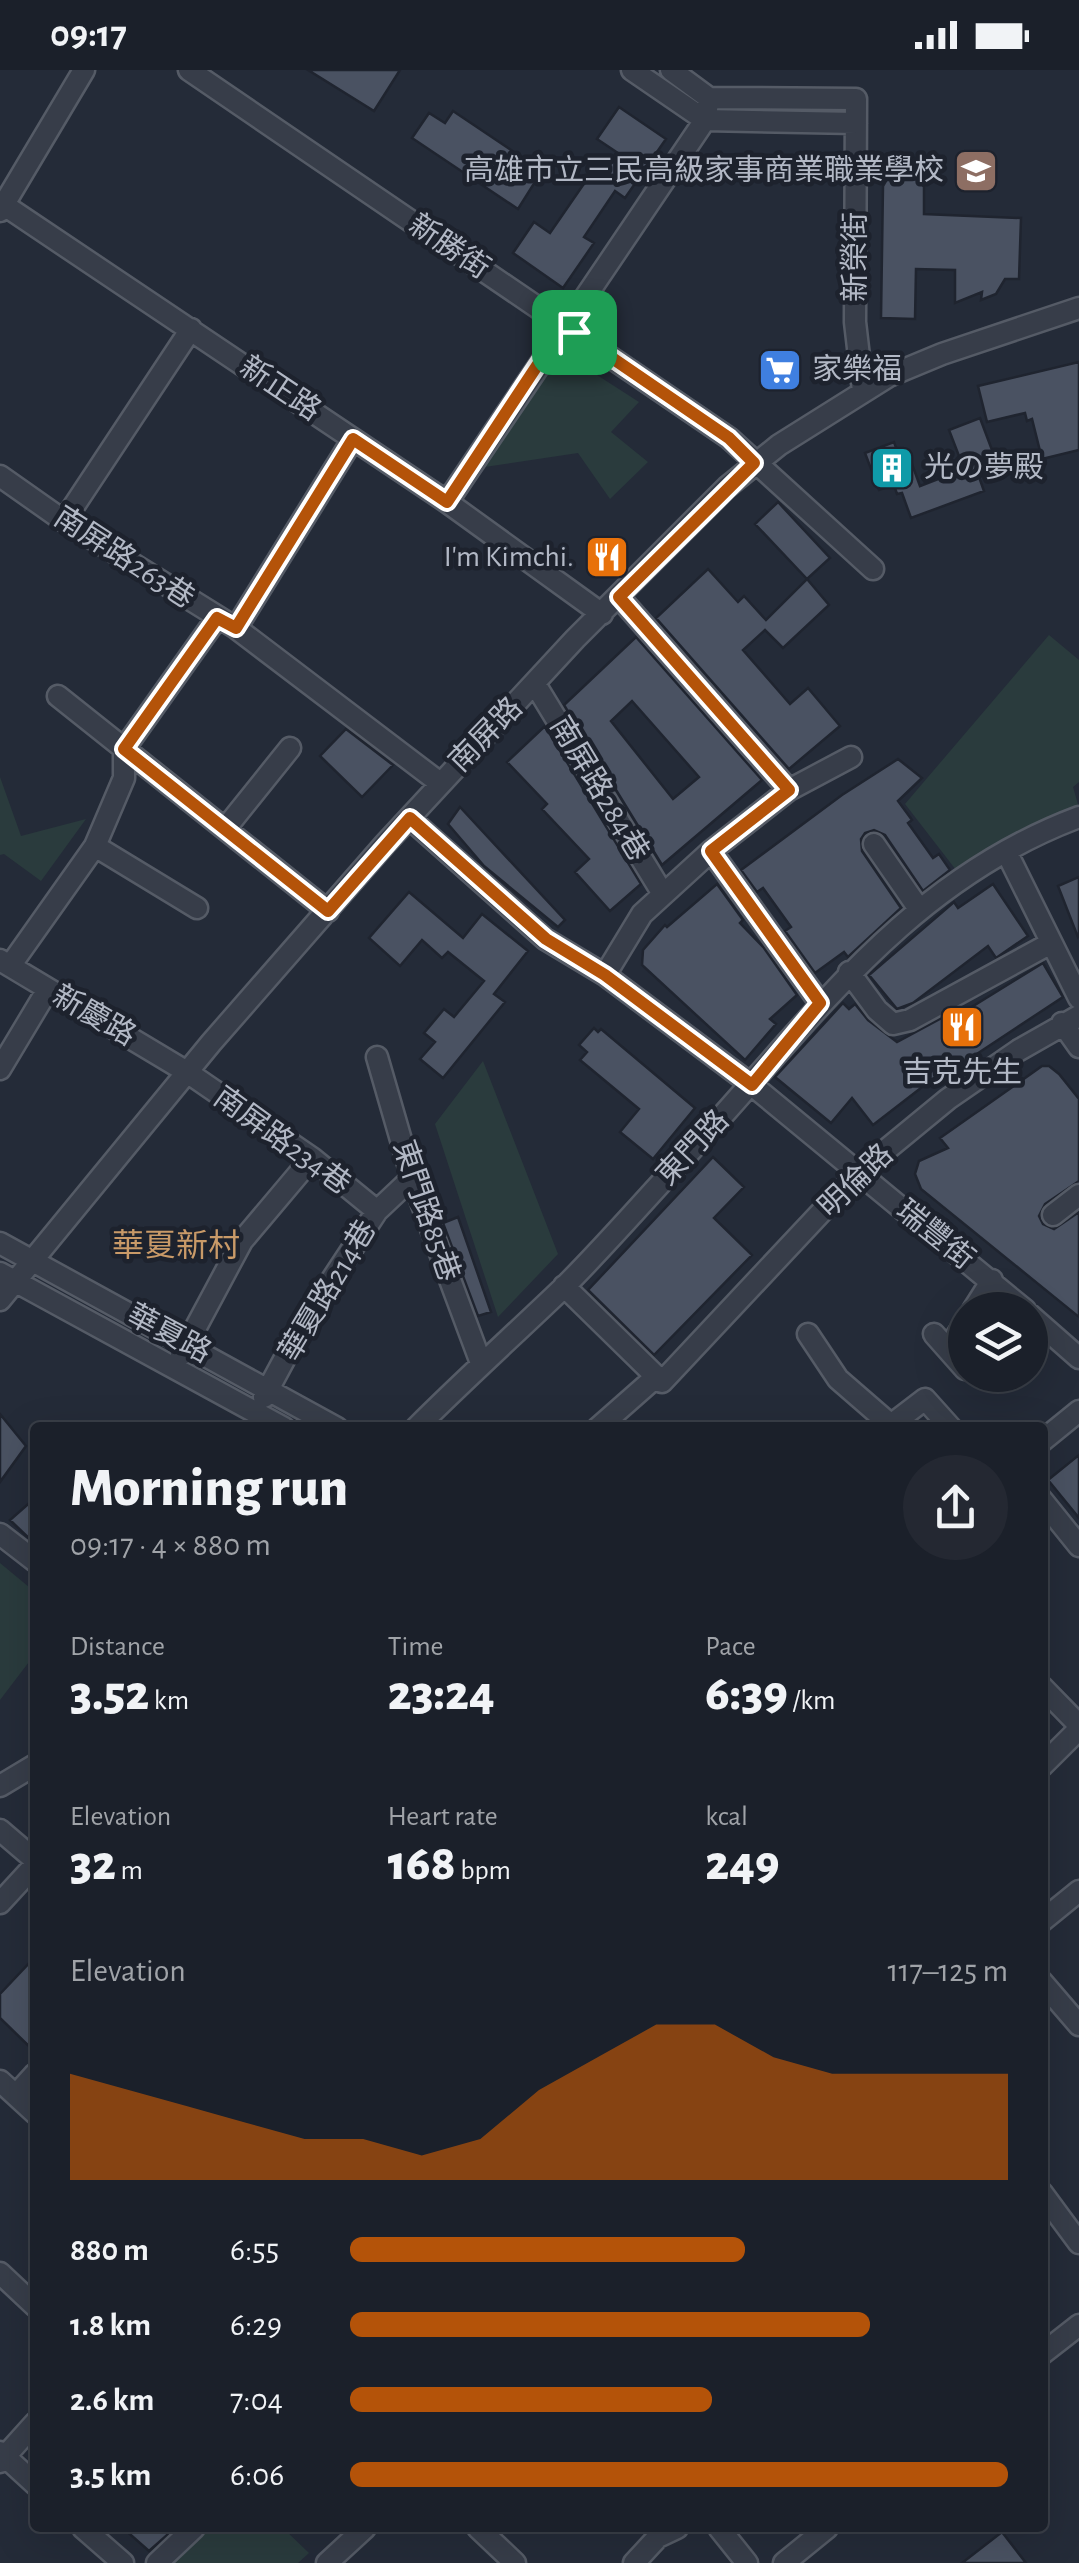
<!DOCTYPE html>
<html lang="en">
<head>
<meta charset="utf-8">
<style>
	:root { --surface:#1b202a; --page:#242832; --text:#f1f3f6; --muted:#a0a3a8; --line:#393e47; --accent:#b45309 }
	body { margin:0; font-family:"Alegreya Sans","Noto Sans TC","Noto Sans JP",sans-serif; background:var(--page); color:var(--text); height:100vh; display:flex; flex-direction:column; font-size:38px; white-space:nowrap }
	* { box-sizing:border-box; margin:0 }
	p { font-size:32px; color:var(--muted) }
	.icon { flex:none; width:55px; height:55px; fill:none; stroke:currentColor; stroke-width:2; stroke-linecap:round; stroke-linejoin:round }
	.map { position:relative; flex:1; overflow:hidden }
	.drawer { position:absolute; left:30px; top:1352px; width:1018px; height:1110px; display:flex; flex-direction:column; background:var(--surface); border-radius:10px; box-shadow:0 10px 40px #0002,0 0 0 2px var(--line) }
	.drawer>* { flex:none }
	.buttons { position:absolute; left:948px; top:1222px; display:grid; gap:20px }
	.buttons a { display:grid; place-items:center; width:100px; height:100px; border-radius:50%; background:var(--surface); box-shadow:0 10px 40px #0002,0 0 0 2px var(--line); font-size:50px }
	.pin { position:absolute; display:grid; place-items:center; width:85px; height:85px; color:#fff; margin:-42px; border-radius:20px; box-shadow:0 5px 15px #0006 }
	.round { display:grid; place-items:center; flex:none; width:105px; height:105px; border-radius:52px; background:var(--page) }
	.head { display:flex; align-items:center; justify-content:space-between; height:170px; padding:0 40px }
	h1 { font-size:55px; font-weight:800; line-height:75px }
	.figures { display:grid; grid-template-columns:repeat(3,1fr); gap:15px; height:170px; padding:10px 40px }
	.figures div { display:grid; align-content:center }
	.figures b { font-size:50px; font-weight:800 }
	.figures small { font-size:28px; font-weight:400 }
	.figures p { font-size:28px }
	.chart { height:280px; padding:20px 40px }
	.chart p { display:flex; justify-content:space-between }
	.chart svg { width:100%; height:180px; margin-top:10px; fill:var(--accent); opacity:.7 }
	ul { padding:0 40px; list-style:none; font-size:32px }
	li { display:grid; grid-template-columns:160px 120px 1fr; align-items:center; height:75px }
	li i { height:25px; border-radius:12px; background:var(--accent) }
	.status { display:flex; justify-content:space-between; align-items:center; height:70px; padding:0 50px; background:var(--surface); direction:ltr }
	.status svg { height:28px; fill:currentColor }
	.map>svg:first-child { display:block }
</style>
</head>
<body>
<div class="status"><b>09:17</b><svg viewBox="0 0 49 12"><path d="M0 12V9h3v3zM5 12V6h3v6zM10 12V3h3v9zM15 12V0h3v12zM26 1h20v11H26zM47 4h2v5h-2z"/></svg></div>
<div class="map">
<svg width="1079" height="2493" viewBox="0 0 1079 2493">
	<rect width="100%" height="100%" fill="#242b38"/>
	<!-- green -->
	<path fill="#2a3b3d" d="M569 287 639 332 611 362 648 392 610 429 578 383 478 398 550 297Z
		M1049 565 1079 590V712L1073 717 1079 738 998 775 956 800 905 734Z
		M0 707 21 766 86 749 41 811 4 784 0 785Z
		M483 991 558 1184 498 1247 435 1054Z
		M0 1493 35 1522V1584L0 1630Z
		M183 2458H283L309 2483 298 2493H147Z"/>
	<!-- building -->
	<path fill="#4a5262" stroke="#1f242f" stroke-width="2.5" fill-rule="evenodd" d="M308 0H400L374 41Z
		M619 37 666 69 625 128 615 121 584 167 594 173 563 218 513 183 534 152 550 163 592 102 601 108 618 83 597 69Z
		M453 41 529 92 522 104 535 112 518 139 412 68 429 43 445 53Z
		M903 100 915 104 924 117V144L1021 148 1019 209H1005L996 224 981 230 982 222 955 233V200L916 199 915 249 881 248 883 116 890 104Z
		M1079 292V380L1042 389 1032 349 1027 351 1025 343 987 352 978 316Z
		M980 348 995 388 984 392 988 404 979 407 984 421 911 448 902 423 897 424 894 415 879 420 865 383 894 372 903 397 912 394 920 416 964 399 949 360Z
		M778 432 830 488 807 509 755 454Z
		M708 499 738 532 744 526 766 550 807 509 829 535 783 578 765 560 743 580 790 634 808 618 840 656 789 699 656 548Z
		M636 567 762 710 662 795 564 635ZM632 631 699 707 673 729 611 651Z
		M545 656 641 814 610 841 575 802 589 789 542 739 547 734 507 692Z
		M346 659 393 695 362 727 320 686Z
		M898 689 922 708 898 731 912 750 908 753 933 788 939 784 950 800 923 821 885 765 874 760 865 763 861 769 862 781 901 838 848 887 844 882 815 903 785 861 791 857 763 818 757 822 741 800 842 725Z
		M460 737 565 850 558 857 484 796 448 754Z
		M1079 807V866L1078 867 1058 816Z
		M717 814 743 850 740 853 764 878 797 925 770 949 776 954 745 990 642 895 643 880 665 855 667 857Z
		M993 814 1028 866 996 888 988 876 913 933 897 939 869 905 954 832 958 838Z
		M409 822 463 868 482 844 528 881 494 924 505 932 443 1008 420 989 435 972 424 963 444 939 454 947 484 911 448 882 442 888 422 870 400 896 369 868Z
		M1043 893 1063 927 945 1005 943 1001 873 1055 852 1028 831 1053 775 1007 843 933 849 939 855 934 868 950 897 972 962 937 965 941Z
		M594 958 598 962 601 959 695 1038 653 1089 620 1062 639 1039 580 990 587 982 579 975Z
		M1042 996H1049L1059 1004 1079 1029V1111L1045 1134 1039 1146 1043 1154 1054 1159 1079 1142V1247L921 1119 915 1104 919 1091 948 1078 940 1068Z
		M713 1087 744 1117 714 1148 752 1185 654 1285 588 1220Z
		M458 1147 491 1242 478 1246 443 1153Z
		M0 1344 26 1376 0 1412Z
		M1079 1385V1448L1048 1410Z
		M35 1428V1474L10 1450Z
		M35 1887V1982L0 1948V1924Z
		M123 2458H175L149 2481Z
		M1002 2462 1026 2493H962Z"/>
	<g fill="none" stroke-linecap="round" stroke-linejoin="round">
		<!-- minor casing -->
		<g stroke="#555b66" stroke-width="25">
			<path id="minor" d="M189 0 729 368 873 499
				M632 0 705 50 856 53
				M671 0 709 28 856 29 855 252 863 321
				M4 135 447 432 602 544
				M0 141 84 0
				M0 406 64 451 236 558 440 713
				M447 432 705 50 709 28
				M64 451 191 259
				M619 527 789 720
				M236 558 353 369
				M535 614 663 824
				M58 626 328 841
				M409 748 545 869 605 905 752 1015 1025 1240
				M225 759 290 678
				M874 774 919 839
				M95 776 197 838
				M711 781 820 933
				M1006 781 1079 928
				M0 890 187 1002 312 1088 377 1141
				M10 896 95 776 124 708V679L217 548
				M849 902 877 940 893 954 910 950 1051 873
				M605 905 642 844 711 781 789 720 851 687
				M1062 953 1079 977
				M377 987 412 1108 481 1293
				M0 999 48 919
				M1053 1145 1079 1125
				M0 1173 337 1358
				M0 1203 284 1358
				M564 1216 662 1312 858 1103 948 1029 1019 980 1079 946
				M0 1230 211 973 385 774 575 569 727 417 779 375 889 306 942 284 1079 238
				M973 1240 992 1210
				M1030 1245 1079 1288
				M808 1264 838 1309 891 1355 925 1329 951 1358
				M934 1264 965 1299
				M948 1279 965 1253
				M181 1285 242 1171 312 1088
				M264 1327 306 1249 377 1141 412 1108
				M416 1358C464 1310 515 1264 564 1217 605 1176 643 1132 683 1089 806 958 902 813 1079 747
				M598 1358 657 1306
				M1042 1371 1079 1341
				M1042 1430 1079 1476
				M0 1464 35 1491
				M1042 1617 1079 1655
				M1042 1696 1079 1659
				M0 1716 35 1695
				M0 1760 35 1790
				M0 1833 35 1795
				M1042 1851 1079 1821
				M1042 1912 1079 1955
				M0 2011 35 2043
				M16 2025 35 2004
				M1042 2123 1079 2173
				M0 2203 35 2236
				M1042 2284 1079 2255
				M0 2382 35 2414
				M0 2392 35 2353
				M83 2458 123 2493
				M478 2458 515 2493
				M719 2458 747 2493
				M157 2493 194 2458
				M327 2493 365 2458
				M634 2493 658 2467 677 2458
				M784 2493 827 2458"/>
		</g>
		<!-- minor -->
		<use href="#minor" stroke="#373d49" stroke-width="20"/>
	</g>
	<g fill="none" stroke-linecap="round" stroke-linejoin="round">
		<!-- route casing -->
		<g stroke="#fff" stroke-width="20">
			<path id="route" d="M564 255 729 368 754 393 619 527 789 720 711 781 820 933 752 1015 605 905 546 869 410 748 328 841 124 679 217 548 236 558 353 369 447 432Z"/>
		</g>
		<!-- route -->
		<use href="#route" stroke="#b45309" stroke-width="12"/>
	</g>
	<!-- icons -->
	<defs>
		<g id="school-square" transform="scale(2.25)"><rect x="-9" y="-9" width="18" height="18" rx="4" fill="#8d6e63" stroke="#1d222d"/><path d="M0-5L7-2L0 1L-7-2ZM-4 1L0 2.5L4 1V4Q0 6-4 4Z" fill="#fff"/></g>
		<g id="supermarket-square" transform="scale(2.25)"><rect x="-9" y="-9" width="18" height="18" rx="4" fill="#3f7fe0" stroke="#1d222d"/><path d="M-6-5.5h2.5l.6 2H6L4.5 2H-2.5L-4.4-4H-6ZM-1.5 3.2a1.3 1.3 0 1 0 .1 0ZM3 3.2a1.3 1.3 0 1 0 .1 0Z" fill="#fff"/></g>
		<g id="building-square" transform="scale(2.25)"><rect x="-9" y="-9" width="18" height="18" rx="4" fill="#0f9aa8" stroke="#1d222d"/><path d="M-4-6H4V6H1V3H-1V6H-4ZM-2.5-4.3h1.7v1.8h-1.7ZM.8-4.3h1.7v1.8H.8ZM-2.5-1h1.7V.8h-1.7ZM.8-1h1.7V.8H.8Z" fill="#fff"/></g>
		<g id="restaurant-square" transform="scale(2.25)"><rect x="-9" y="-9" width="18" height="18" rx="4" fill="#e8710a" stroke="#1d222d"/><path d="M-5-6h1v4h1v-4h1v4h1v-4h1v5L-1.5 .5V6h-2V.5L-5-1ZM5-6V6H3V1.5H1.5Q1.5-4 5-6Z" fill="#fff"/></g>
	</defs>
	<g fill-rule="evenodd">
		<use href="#school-square" x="976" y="101"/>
		<use href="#supermarket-square" x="780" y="300"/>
		<use href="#building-square" x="892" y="398"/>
		<use href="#restaurant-square" x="607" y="487"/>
		<use href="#restaurant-square" x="962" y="957"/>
	</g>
	<g text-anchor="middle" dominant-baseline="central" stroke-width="9" stroke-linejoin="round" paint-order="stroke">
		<!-- poi labels -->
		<g font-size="30" fill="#b2b8c5" stroke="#1d222d" text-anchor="end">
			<text x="944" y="101">高雄市立三民高級家事商業職業學校</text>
			<text x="812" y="300" text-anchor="start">家樂福</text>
			<text x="924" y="398" text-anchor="start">光の夢殿</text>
			<text x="574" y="487">I'm Kimchi.</text>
			<text x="962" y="1003" text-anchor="middle">吉克先生</text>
		</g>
		<!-- street labels -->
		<g font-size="30" fill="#b2b8c5" stroke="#1d222d">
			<text transform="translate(449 177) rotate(34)">新勝街</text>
			<text transform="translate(856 187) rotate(-90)">新榮街</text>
			<text transform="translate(280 319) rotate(34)">新正路</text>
			<text transform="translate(124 488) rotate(33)">南屏路263巷</text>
			<text transform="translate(486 665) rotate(-46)">南屏路</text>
			<text transform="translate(599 719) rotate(59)">南屏路284巷</text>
			<text transform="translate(94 946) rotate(30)">新慶路</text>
			<text transform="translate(282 1071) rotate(36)">南屏路234巷</text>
			<text transform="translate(693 1078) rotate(-47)">東門路</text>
			<text transform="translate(856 1111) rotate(-44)">明倫路</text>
			<text transform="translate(426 1141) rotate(71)">東門路85巷</text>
			<text transform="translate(935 1165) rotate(39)">瑞豐街</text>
			<text transform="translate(328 1221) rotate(-59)">華夏路214巷</text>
			<text transform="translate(169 1264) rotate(28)">華夏路</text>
		</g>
		<!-- neighbourhood labels -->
		<g font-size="32" fill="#c99a68" stroke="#1d222d">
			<text x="176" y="1176">華夏新村</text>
		</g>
	</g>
</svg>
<div class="buttons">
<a><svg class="icon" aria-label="layers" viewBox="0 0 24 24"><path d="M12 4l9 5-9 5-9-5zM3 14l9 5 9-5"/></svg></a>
</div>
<div class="pin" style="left:574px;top:262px;background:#1e9e55"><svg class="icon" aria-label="arrive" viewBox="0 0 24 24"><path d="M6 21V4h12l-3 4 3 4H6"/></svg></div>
<section class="drawer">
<div class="head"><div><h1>Morning run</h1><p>09:17 · 4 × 880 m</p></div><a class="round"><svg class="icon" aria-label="share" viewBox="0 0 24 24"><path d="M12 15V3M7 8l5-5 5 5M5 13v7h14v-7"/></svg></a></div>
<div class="figures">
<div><p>Distance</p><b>3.52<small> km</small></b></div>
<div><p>Time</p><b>23:24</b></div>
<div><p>Pace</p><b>6:39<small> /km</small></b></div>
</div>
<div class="figures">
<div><p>Elevation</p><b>32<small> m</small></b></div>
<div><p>Heart rate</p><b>168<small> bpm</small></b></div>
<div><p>kcal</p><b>249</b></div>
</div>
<div class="chart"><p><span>Elevation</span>117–125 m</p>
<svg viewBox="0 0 160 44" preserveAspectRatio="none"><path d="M0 44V18L10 22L20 26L30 30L40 34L50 34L60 38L70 34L80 22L90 14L100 6L110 6L120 14L130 18L140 18L150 18L160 18V44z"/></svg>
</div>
<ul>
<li><b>880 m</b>6:55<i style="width:60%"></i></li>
<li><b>1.8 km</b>6:29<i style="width:79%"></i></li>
<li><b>2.6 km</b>7:04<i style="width:55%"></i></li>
<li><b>3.5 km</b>6:06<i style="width:100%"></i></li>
</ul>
</section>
</div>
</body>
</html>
